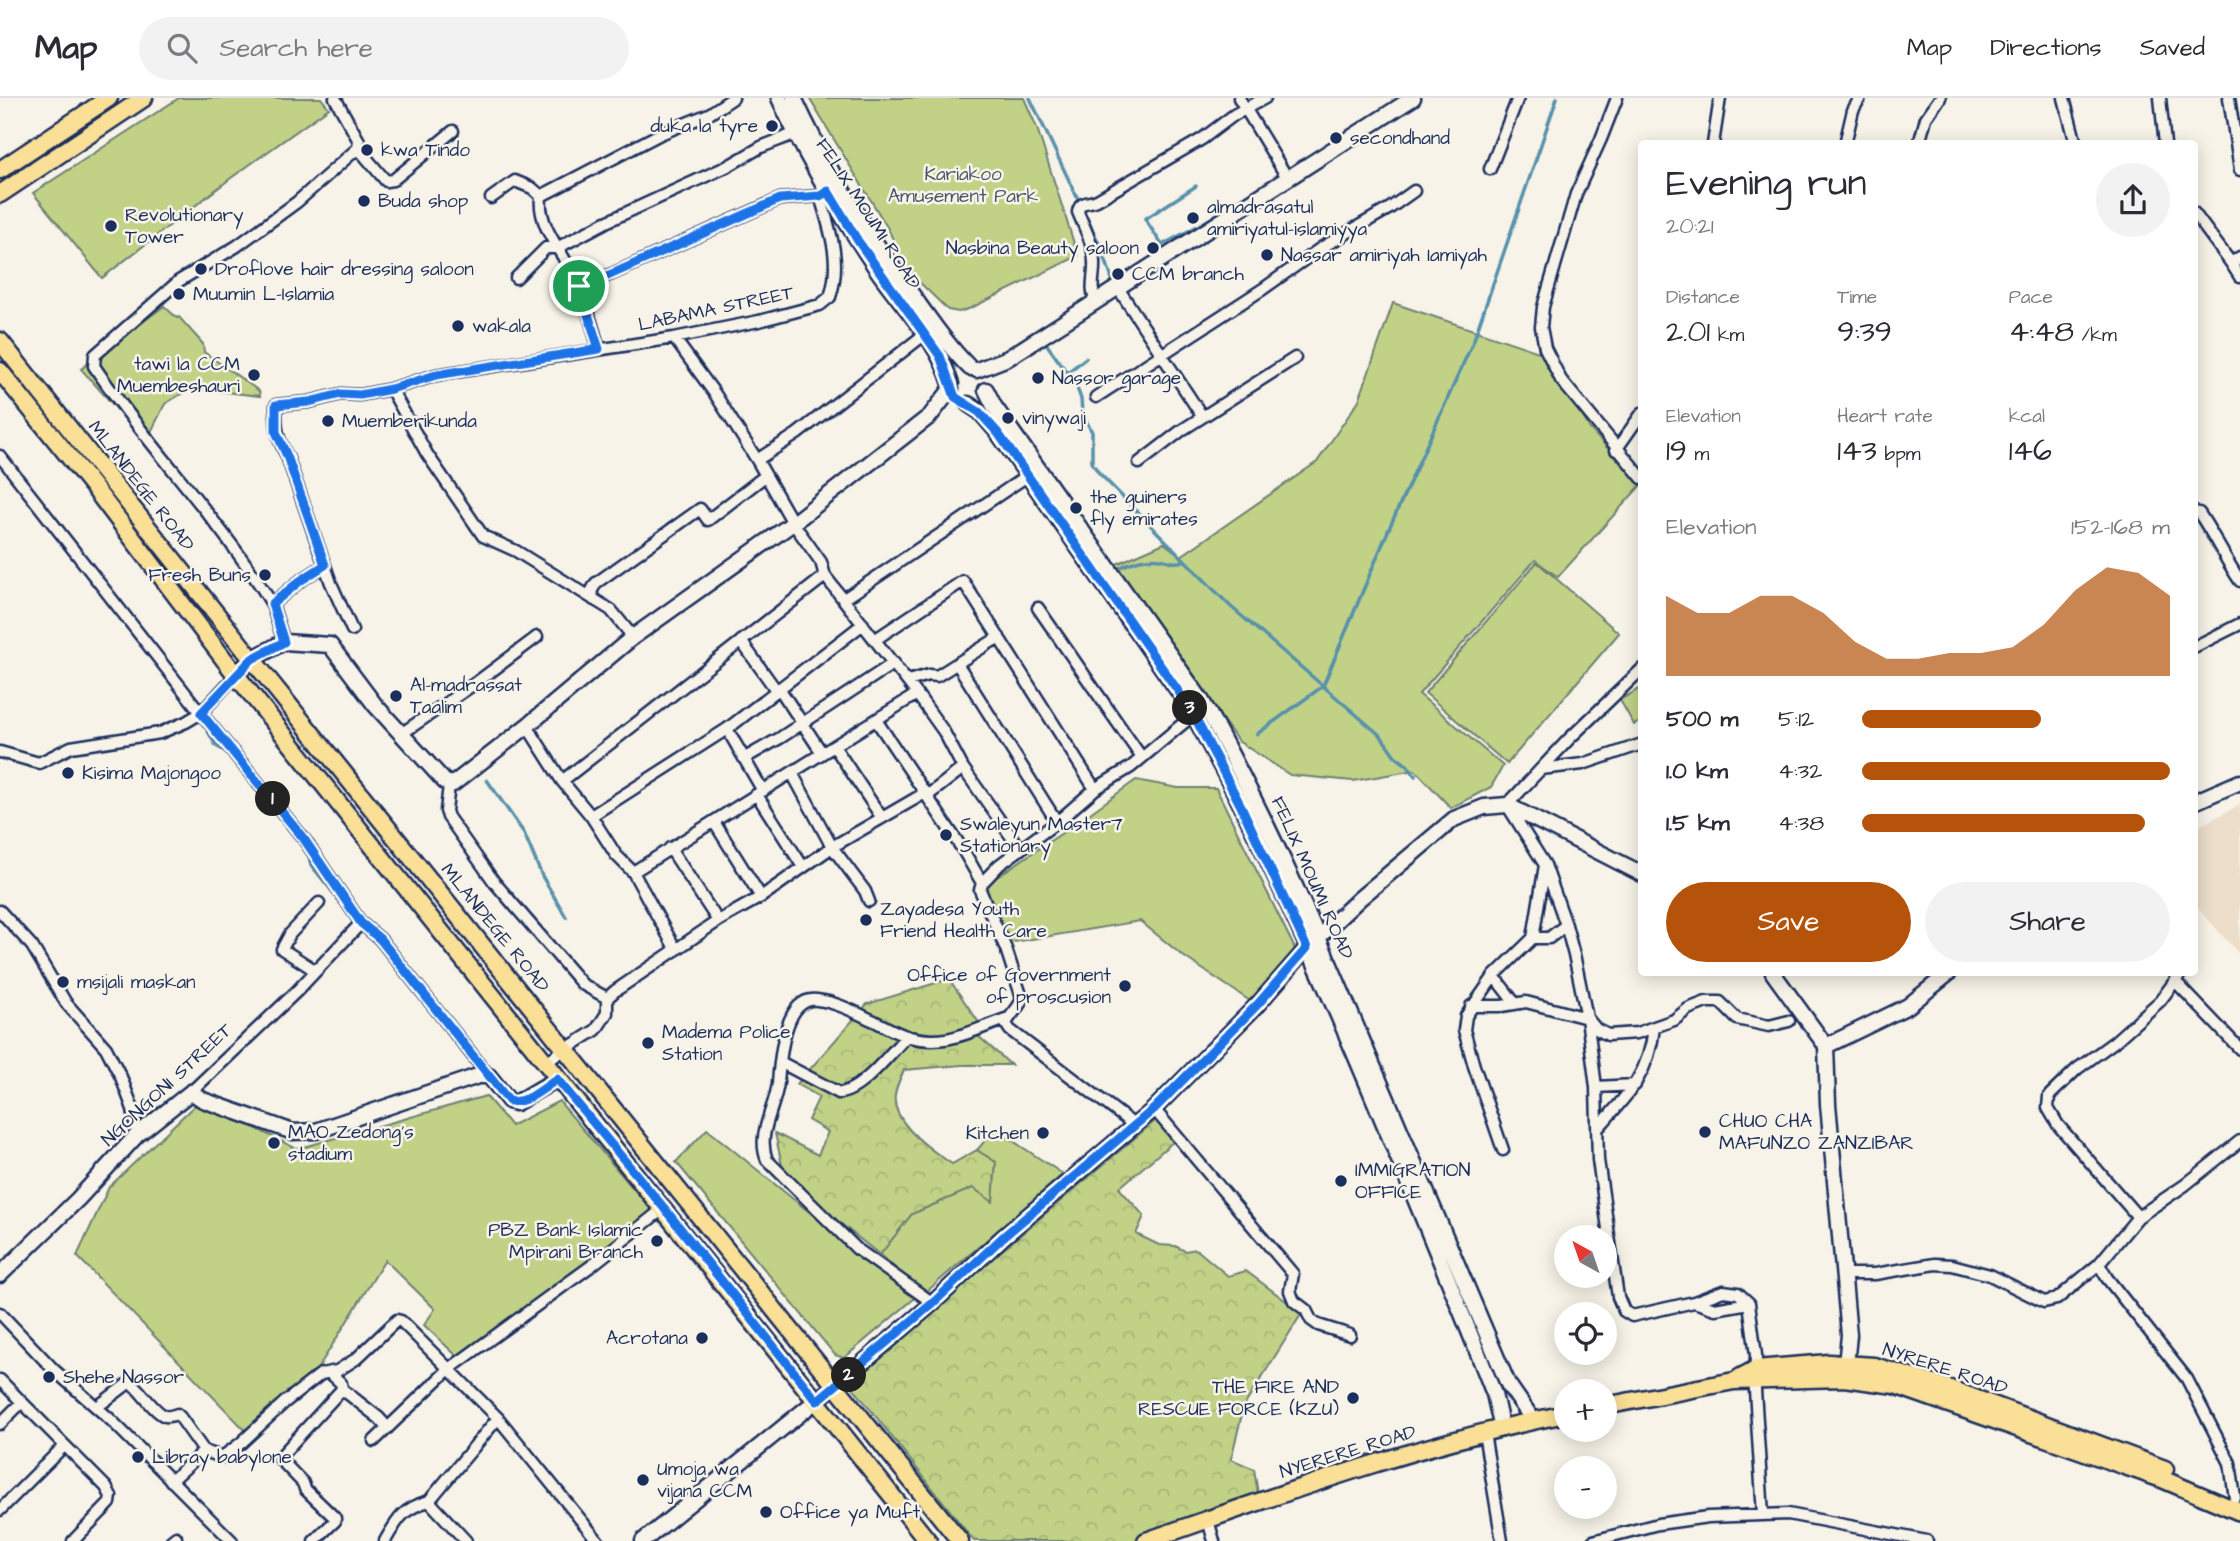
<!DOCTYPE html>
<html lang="en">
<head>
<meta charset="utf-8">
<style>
	:root { --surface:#fff; --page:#f2f2f3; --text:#2b2b33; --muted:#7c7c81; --line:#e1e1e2; --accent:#b45309 }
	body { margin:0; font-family:"Architects Daughter",sans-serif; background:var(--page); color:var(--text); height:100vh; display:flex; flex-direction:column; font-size:26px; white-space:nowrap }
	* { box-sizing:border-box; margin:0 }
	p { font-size:23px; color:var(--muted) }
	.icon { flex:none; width:38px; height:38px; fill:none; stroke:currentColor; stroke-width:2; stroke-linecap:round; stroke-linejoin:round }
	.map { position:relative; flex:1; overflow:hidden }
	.details { position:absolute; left:1638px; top:42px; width:560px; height:836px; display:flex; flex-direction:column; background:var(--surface); border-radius:7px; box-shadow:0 4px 18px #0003 }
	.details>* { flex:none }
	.needle { width:46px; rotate:320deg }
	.fabs { position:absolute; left:1554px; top:1127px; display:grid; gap:14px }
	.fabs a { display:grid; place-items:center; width:63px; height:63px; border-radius:50%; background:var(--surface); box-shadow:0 4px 18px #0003; font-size:35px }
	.pin { position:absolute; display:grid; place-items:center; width:60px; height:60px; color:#fff; margin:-30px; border:4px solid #fff; border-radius:50%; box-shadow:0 2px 7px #0007 }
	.km { position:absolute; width:35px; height:35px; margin:-18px; border-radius:50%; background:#222; color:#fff; font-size:19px; line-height:35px; text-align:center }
	.round { display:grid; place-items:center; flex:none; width:74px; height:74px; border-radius:37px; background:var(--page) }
	.headline { display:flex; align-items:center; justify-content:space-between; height:119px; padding:0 28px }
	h1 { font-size:38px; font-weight:600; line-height:52px }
	.figures { display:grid; grid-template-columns:repeat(3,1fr); gap:10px; height:119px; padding:7px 28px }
	.figures div { display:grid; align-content:center }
	.figures b { font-size:30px; font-weight:600 }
	.figures small { font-size:19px; font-weight:400 }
	.figures p { font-size:19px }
	.chart { height:196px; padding:14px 28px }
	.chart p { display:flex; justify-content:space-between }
	.chart svg { width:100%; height:126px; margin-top:7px; fill:var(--accent); opacity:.7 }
	.primary-button { display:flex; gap:14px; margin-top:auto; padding:14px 28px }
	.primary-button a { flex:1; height:80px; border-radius:42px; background:var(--accent); color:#fff; font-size:28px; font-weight:600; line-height:80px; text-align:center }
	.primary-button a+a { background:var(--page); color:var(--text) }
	ul { padding:0 28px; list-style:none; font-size:23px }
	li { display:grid; grid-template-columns:112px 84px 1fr; align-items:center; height:52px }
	li i { height:18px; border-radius:9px; background:var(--accent) }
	header { display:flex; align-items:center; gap:42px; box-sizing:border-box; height:98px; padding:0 35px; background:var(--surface); border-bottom:2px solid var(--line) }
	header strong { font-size:33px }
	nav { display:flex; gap:38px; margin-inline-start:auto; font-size:24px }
	.search { width:490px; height:63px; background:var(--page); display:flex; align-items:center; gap:18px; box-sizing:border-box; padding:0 24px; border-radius:38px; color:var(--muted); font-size:26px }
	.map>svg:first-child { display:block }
</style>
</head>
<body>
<header>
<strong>Map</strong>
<div class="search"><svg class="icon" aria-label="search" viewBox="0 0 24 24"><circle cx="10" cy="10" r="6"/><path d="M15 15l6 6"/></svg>Search here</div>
<nav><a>Map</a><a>Directions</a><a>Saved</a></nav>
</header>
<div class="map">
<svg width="2240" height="1443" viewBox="0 0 2240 1443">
	<defs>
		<pattern id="forest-crowns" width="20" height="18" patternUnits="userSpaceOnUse" patternTransform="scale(1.75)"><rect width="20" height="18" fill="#c1d287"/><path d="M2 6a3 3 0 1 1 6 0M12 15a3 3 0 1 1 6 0" fill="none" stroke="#a5b577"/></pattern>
	</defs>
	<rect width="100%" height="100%" fill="#f7f3e8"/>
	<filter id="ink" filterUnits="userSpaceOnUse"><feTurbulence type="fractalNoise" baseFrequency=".0143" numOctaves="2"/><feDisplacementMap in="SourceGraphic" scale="14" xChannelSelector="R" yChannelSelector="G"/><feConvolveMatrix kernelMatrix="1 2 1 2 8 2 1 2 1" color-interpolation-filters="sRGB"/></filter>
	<g filter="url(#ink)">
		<!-- built -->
		<path fill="#eddecb" d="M2240 707V857L2195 807 2194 733 2201 727Z"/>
		<!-- forest -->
		<path fill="url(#forest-crowns)" stroke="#6e8072" stroke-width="2" d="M949 881 982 929 977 937 1011 967H962L904 972C901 979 896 989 895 997 891 1025 932 1053 952 1066L977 1052 996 1064 993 1105 947 1101 912 1116 880 1157 785 1081 775 1035 818 1057 828 1034 808 1022 819 999 797 986 867 906Z
			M1156 1022 1174 1043 1119 1090 1144 1118 1136 1136 1159 1147 1175 1148 1185 1153 1196 1151 1228 1178 1246 1173 1302 1215 1244 1308 1231 1361 1254 1371 1259 1402 1139 1443H974L848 1283Z"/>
		<!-- park -->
		<path fill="#c1d287" stroke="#6e8072" stroke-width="2" d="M179 0H321L329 10 231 80 102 180 33 95Z
			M809 0H1024L1037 30 1078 158 971 210 959 214 948 212 909 174 887 129Z
			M1393 205 1545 256 1590 331 1641 387 1558 479 1535 462 1419 596 1503 668 1491 689 1451 710 1415 672 1353 683 1290 677 1238 643 1112 468 1164 445 1181 458 1317 364 1359 302Z
			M164 208 177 220 179 219 203 246 204 254 259 293 260 298 191 290 165 306 146 344 81 271Z
			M1537 464 1619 535 1507 666 1425 595Z
			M1641 590V623L1634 627 1620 602Z
			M1136 682 1178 690H1216L1297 855 1256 907 1183 858 1140 823 1008 845 984 793 992 782 1068 731Z
			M486 998 511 1028 559 1003 654 1115 460 1261 424 1227 435 1211 385 1162 318 1270 245 1332 77 1158 109 1089 196 1006 251 1028 297 1051Z
			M707 1031 915 1200 844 1260 835 1257 676 1064Z
			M995 1031 1063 1076 925 1195 880 1157 912 1116 973 1090 993 1104 996 1064 977 1052Z"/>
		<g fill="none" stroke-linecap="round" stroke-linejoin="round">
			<!-- stream -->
			<path stroke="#5991ab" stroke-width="3.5" d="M1030 0 1103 154 1113 184
				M1196 88 1145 121 1162 147 1205 124 1347 35
				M1045 244 1076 287 1081 301 1082 315 1092 334V365L1099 375 1230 508 1323 588 1257 636
				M1068 274 1086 260
				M1121 469C1134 463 1146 459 1161 461 1170 463 1174 466 1183 463
				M204 626 216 648 230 656
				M1415 678 1408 668 1395 658 1381 638 1323 588 1388 433 1473 244 1557 0
				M487 682 524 735 542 778 566 819
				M289 730 300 743
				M308 754 311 767 344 808"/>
			<!-- street casing -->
			<g stroke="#1b2f5e" stroke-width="15">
				<path id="street" d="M1239 0 1288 81
					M1617 0 1601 41 1576 96 1543 209 1541 229 1545 250 1561 282 1642 380
					M2064 0 2076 46
					M2160 0 2165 46
					M2229 0 2240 72
					M1713 46 1720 0
					M1845 46 1853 12 1860 0
					M1919 46 1926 20 1940 0
					M358 50 386 83 393 82 453 33
					M1490 71 1518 0
					M541 98 660 36 709 16 733 0
					M541 98C537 132 568 159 579 188 587 209 593 230 599 251
					M491 100 515 83 532 90 541 98
					M2194 115 2231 165 2240 159
					M2231 165 2240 179
					M516 180 546 150H557L606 124 728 68 761 49 794 36
					M579 188 612 176 780 101 820 98 825 95
					M1118 190 1202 318
					M1096 203C1089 190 1095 178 1094 164 1094 147 1084 129 1078 114 1080 102 1089 106 1097 102L1202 41 1234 17 1265 0
					M391 291 427 356 483 438 516 453 611 512 633 539
					M1096 299 1263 191 1321 150 1390 110 1414 93
					M1616 352 1642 315
					M0 358 201 615 304 741 361 825 380 841 489 978
					M757 362 797 336 925 236
					M1139 365 1182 332 1295 260
					M2194 414 2199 415C2214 437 2225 461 2240 483
					M844 501 1027 378
					M594 502 591 494 596 485 700 411 708 422 765 378
					M272 506C220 421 149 350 94 268L95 257 179 183 237 148 297 104 358 50 359 43 335 0
					M1038 510 1142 660
					M352 532 331 485 287 358C276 338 276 329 276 307L309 304 341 296 360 297 391 291 436 277 674 240 759 223 820 207 830 199C842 164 830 132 820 98
					M876 541 963 483 1095 691
					M741 543 776 592
					M284 544 272 506 300 483 325 467
					M2194 549 2240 526
					M958 567 1057 724
					M1642 571 1569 641 1507 707 1545 767 1566 827 1575 861 1587 920 1596 989 1598 1062 1618 1199 1624 1213 1632 1218 1694 1204 1723 1193 1738 1195 1749 1205 1756 1257 1755 1292 1763 1417
					M908 583 929 577 937 578 999 539
					M779 590 822 655
					M917 596 944 634 963 670 927 698
					M876 622 963 752 982 785
					M527 628 562 683 591 718 616 757 633 774 676 852
					M727 631 763 693
					M401 636 477 584 537 539
					M834 648 882 720
					M0 654 39 665 71 649 160 635 186 624 201 615 236 577
					M745 660 780 640 894 565
					M963 670 1020 751
					M1541 671 1583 666 1642 646
					M792 675 832 749 925 695
					M562 683 825 478
					M449 687 446 713 448 719 495 785 582 886 607 900
					M757 697 803 769
					M591 718 727 631 863 526
					M714 724 761 799
					M670 750 718 823
					M633 774 917 596 825 478 821 464 793 425 757 362 715 296 674 240
					M0 813 32 848 66 905 106 950 121 979 133 1011 137 1037
					M1533 840H1549L1566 827
					M316 873 282 851 290 836 319 805
					M1494 878 1514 904
					M2175 883 2240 951
					M1471 908H1502L1526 904 1587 920 1596 931 1608 937 1637 935 1674 922 1688 911 1706 904H1720L1737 921 1769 928 1789 923
					M780 964 839 995C861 994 891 954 907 938
					M544 965 596 932 607 915V900L615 893 718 823 761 799 832 749 865 793 869 803
					M1596 989 1635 987
					M191 994 297 893 361 825
					M1154 1011 1293 1176 1290 1193 1294 1203 1306 1212 1311 1222 1318 1227 1350 1237
					M1134 1027 1010 932 1006 926C1010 916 1020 910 1022 900L1006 851 980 792 982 785 999 767 1057 724 1095 691 1131 669 1198 613
					M1598 1030C1628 997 1649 976 1654 930
					M1503 1052 1474 968 1464 932 1466 918 1494 878 1533 840 1545 767
					M2138 1119 2058 1027 2048 1010 2049 998 2077 971 2114 944 2160 903 2181 875
					M2099 1166 2107 1180 2187 1281 2230 1365 2235 1400
					M1844 1176H1875L1935 1166 1952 1167 1990 1177 2044 1204 2057 1201 2099 1166 2138 1119 2185 1087 2240 1043
					M1694 1204 1715 1211 1749 1205
					M933 1205 857 1151 767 1062C756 1036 775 1011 778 985 780 961 784 898 817 902 836 904 855 914 872 922 883 927 894 934 906 938 947 950 972 932 1009 920
					M0 1215 54 1272 111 1322 232 1443
					M0 1282 106 1389 111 1398 110 1405 73 1443
					M342 1291 379 1320 388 1330
					M97 1309 130 1284C141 1292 153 1313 165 1318 168 1319 174 1317 177 1316L180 1319 204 1353
					M0 1326 22 1304
					M1484 1335 1502 1443
					M374 1343 448 1272 591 1168 664 1110
					M171 1383 204 1353 222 1359 241 1345 285 1304 321 1276 337 1273 356 1261 397 1222 401 1223 498 1320 598 1443
					M429 1403 466 1443
					M0 1412 64 1348
					M1208 1422 1214 1443
					M171 1443 176 1439
					M314 1443 335 1423V1420L305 1391 303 1385 279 1360 342 1291 341 1285 330 1275
					M385 1443C398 1420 404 1410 429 1403L498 1320
					M1593 1443 1658 1426 1708 1419 1788 1416 1927 1443"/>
			</g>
			<!-- secondary casing -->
			<g stroke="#1b2f5e" stroke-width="19">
				<path id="secondary" d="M779 0C806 61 841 118 878 173 903 209 938 243 951 286
					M794 0C826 70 867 136 913 198 931 223 948 248 970 270
					M977 272 1008 260 1413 0
					M986 292 994 308 1202 603C1268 720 1321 844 1373 968 1418 1074 1463 1180 1508 1286L1533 1322
					M968 306 980 314 998 335 1190 610C1207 643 1225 675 1242 709 1330 888 1404 1073 1479 1258L1494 1296 1502 1331
					M236 577 252 561 284 544 330 547 375 607 445 684 453 686 527 628 633 539 793 425 930 318 951 291
					M2194 704 2240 684
					M1773 875 1826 948
					M0 1177 78 1101 137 1037 191 994 203 1002 293 1034 316 1033 478 978H489L509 1003 516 1005 557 981
					M1845 1277 1849 1237 1828 1006 1826 948 1908 908 1949 875
					M643 1443 859 1268 933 1205 1003 1139 1154 1011 1258 906 1307 850 1359 801 1454 721 1484 709 1507 707 1642 776"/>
			</g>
			<!-- primary casing -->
			<g stroke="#1b2f5e" stroke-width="21">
				<path id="primary" d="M0 72 109 0
					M0 96 144 0
					M0 243 252 561 960 1443
					M0 273 95 391 236 577 928 1443
					M1739 1280 1756 1271 1829 1265 1874 1268 1950 1291 2165 1371
					M1605 1308 1734 1283 1844 1280 1895 1287 2162 1381 2240 1414
					M1146 1443C1284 1395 1423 1344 1566 1316"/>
			</g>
			<!-- street -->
			<use href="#street" stroke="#f7f3e8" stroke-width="10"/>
			<!-- secondary -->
			<use href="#secondary" stroke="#f7f3e8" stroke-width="14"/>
			<!-- primary -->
			<use href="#primary" stroke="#fadf96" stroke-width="16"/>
		</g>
	</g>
	<g fill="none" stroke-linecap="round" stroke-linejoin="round" filter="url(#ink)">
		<!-- route casing -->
		<g stroke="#fff" stroke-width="14">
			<path id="route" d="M828 93 858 143 940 258 955 299 979 314 998 335 1190 610 1241 708 1307 850 1258 906 1154 1011 1003 1139 933 1205 817 1303 664 1110 557 981C544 990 525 1007 509 1003L380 841 361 825 304 741 201 615 252 561 284 544 272 506 300 483 325 467 287 358 276 334V307L309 304 341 296 360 297 391 291 436 277 599 251 579 188 612 176 780 101 820 98Z"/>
		</g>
		<!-- route -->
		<use href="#route" stroke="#1a73e8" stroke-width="9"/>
	</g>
	<!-- markers -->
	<g fill="#1b2f5e" stroke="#f7f3e8" stroke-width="2.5">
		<circle cx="772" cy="28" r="7"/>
		<circle cx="1336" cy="40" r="7"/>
		<circle cx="367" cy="52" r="7"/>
		<circle cx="364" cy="103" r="7"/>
		<circle cx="1193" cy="120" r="7"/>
		<circle cx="111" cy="128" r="7"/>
		<circle cx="1153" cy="150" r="7"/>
		<circle cx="1267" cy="157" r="7"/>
		<circle cx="201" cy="171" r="7"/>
		<circle cx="1118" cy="176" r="7"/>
		<circle cx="179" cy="196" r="7"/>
		<circle cx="458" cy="228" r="7"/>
		<circle cx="254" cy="277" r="7"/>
		<circle cx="1038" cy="280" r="7"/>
		<circle cx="1008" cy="320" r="7"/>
		<circle cx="328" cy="323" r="7"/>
		<circle cx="1076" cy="410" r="7"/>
		<circle cx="265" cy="477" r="7"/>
		<circle cx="396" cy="598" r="7"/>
		<circle cx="68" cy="675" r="7"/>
		<circle cx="946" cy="737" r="7"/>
		<circle cx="866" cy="822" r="7"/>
		<circle cx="63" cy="884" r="7"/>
		<circle cx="1125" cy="888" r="7"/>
		<circle cx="648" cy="945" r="7"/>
		<circle cx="1705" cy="1034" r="7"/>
		<circle cx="1043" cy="1035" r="7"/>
		<circle cx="274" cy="1045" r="7"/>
		<circle cx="1341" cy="1083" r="7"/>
		<circle cx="657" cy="1143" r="7"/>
		<circle cx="702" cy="1240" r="7"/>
		<circle cx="49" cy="1279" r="7"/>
		<circle cx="1353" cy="1300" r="7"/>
		<circle cx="138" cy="1359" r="7"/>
		<circle cx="643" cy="1382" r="7"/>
		<circle cx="766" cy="1414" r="7"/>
	</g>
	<g text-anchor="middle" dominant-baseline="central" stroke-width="5" stroke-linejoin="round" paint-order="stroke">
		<!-- poi labels -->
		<g font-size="19" fill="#1b2f5e" stroke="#f7f3e8" text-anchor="start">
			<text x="758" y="28" text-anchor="end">duka la tyre</text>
			<text x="1350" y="40">secondhand</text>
			<text x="381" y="52">kwa Tindo</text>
			<text x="378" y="103">Buda shop</text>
			<text x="1207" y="109">almadrasatul<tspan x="1207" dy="22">amiriyatul-islamiyya</tspan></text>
			<text x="125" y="117">Revolutionary<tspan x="125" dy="22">Tower</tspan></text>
			<text x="1139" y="150" text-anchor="end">Nasbina Beauty saloon</text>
			<text x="1281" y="157">Nassar amiriyah Iamiyah</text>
			<text x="215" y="171">Droflove hair dressing saloon</text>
			<text x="1132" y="176">CCM branch</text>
			<text x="193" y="196">Muumin L-Islamia</text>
			<text x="472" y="228">wakala</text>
			<text x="240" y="266" text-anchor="end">tawi la CCM<tspan x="240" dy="22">Muembeshauri</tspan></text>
			<text x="1052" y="280">Nassor garage</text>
			<text x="1022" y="320">vinywaji</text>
			<text x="342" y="323">Muemberikunda</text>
			<text x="1090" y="399">the guiners<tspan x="1090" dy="22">fly emirates</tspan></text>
			<text x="251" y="477" text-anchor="end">Fresh Buns</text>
			<text x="410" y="587">Al-madrassat<tspan x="410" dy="22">Taalim</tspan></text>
			<text x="82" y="675">Kisima Majongoo</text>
			<text x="960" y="726">Swaleyun Master7<tspan x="960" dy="22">Stationary</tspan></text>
			<text x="880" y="811">Zayadesa Youth<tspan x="880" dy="22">Friend Health Care</tspan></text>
			<text x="1111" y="877" text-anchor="end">Office of Government<tspan x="1111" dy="22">of proscusion</tspan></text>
			<text x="77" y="884">msijali maskan</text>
			<text x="662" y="934">Madema Police<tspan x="662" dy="22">Station</tspan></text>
			<text x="1719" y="1023">CHUO CHA<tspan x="1719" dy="22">MAFUNZO ZANZIBAR</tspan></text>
			<text x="288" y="1034">MAO Zedong's<tspan x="288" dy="22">stadium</tspan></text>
			<text x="1029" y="1035" text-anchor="end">Kitchen</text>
			<text x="1355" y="1072">IMMIGRATION<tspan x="1355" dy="22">OFFICE</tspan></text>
			<text x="643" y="1132" text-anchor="end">PBZ Bank Islamic<tspan x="643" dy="22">Mpirani Branch</tspan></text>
			<text x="688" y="1240" text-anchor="end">Acrotana</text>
			<text x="63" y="1279">Shehe Nassor</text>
			<text x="1339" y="1289" text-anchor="end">THE FIRE AND<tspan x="1339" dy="22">RESCUE FORCE (KZU)</tspan></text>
			<text x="152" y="1359">Libray babylone</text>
			<text x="657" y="1371">Umoja wa<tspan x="657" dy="22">vijana CCM</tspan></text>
			<text x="780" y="1414">Office ya Muft</text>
		</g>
		<!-- park labels -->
		<g font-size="19" fill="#445868" stroke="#f7f3e8">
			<text x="963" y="76">Kariakoo<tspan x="963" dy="22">Amusement Park</tspan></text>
		</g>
		<!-- street labels -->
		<g font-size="19" fill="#1b2f5e" stroke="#f7f3e8">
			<text transform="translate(868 116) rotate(57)">FELIX MOUMI ROAD</text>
			<text transform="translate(716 211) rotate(-12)">LABAMA STREET</text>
			<text transform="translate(141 388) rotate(52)">MLANDEGE ROAD</text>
			<text transform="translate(1312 780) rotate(66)">FELIX MOUMI ROAD</text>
			<text transform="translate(495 830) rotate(51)">MLANDEGE ROAD</text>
			<text transform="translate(167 987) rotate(-43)">NGONGONI STREET</text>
			<text transform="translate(1945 1271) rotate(18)">NYRERE ROAD</text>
			<text transform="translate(1348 1354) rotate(-17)">NYERERE ROAD</text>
		</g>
	</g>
</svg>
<div class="fabs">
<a><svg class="needle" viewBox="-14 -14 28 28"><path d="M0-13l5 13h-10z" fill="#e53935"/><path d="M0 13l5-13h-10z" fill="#7c7c81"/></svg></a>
<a><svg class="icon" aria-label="locate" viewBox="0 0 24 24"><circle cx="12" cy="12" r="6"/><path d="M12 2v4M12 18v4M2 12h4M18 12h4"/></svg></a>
<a>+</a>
<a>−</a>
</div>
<div class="pin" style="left:579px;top:188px;background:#1e9e55"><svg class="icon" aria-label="arrive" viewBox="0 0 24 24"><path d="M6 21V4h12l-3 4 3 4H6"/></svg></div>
<b class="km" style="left:273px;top:701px">1</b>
<b class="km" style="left:849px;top:1277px">2</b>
<b class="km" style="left:1190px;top:610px">3</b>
<section class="details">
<div class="headline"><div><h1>Evening run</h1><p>20:21</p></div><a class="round"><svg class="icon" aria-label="share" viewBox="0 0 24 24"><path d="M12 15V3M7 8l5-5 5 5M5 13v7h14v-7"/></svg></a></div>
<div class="figures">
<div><p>Distance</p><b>2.01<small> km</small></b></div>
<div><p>Time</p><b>9:39</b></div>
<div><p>Pace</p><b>4:48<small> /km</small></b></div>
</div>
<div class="figures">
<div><p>Elevation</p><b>19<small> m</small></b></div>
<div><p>Heart rate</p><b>143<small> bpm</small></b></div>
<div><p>kcal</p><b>146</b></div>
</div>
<div class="chart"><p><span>Elevation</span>152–168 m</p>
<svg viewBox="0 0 160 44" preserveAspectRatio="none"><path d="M0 44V16L10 22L20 22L30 16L40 16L50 22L60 32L70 38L80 38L90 36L100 36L110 34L120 26L130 14L140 6L150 8L160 16V44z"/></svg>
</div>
<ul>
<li><b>500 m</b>5:12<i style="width:58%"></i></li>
<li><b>1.0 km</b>4:32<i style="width:100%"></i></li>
<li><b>1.5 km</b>4:38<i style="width:92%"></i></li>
</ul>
<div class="primary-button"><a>Save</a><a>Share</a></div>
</section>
</div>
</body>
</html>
